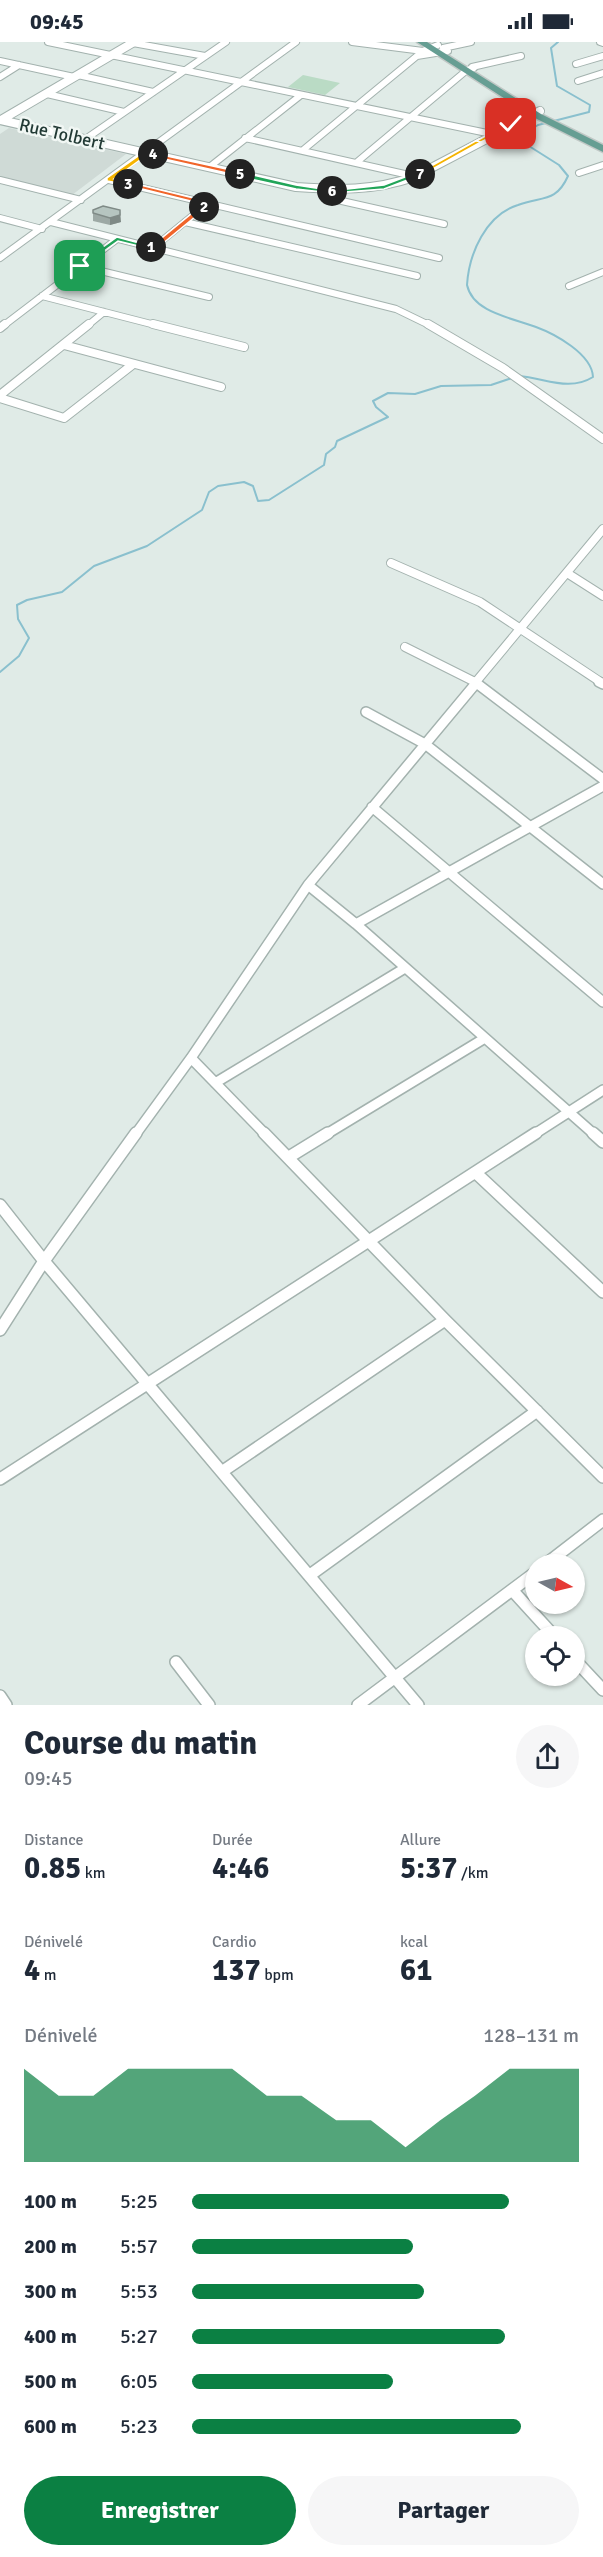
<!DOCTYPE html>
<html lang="fr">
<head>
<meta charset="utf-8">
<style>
	:root { --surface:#fff; --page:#f6f6f7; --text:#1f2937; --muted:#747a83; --accent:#0b8043 }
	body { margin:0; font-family:Signika,sans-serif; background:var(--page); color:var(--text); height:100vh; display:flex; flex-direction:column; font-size:22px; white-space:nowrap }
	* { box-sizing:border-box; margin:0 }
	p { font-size:20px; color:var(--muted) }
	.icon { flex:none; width:33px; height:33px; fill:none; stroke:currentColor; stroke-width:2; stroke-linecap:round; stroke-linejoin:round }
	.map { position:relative; height:1663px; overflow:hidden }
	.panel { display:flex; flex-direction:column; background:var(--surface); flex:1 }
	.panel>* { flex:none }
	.needle { width:39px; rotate:98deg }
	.controls { position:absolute; left:525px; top:1512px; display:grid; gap:12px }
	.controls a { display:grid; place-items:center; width:60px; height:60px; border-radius:50%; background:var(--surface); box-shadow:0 2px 4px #0004; font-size:30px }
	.pin { position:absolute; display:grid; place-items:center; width:51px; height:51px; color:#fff; margin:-26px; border-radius:12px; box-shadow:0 3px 9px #0006 }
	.km { position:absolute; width:30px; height:30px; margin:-15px; border-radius:50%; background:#222; color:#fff; font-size:16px; line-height:30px; text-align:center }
	.round { display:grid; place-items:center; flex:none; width:63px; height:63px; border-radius:32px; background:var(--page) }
	.headline { display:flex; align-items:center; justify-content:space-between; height:102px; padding:0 24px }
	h1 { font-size:33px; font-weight:700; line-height:45px }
	.figures { display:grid; grid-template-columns:repeat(3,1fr); gap:9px; height:102px; padding:6px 24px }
	.figures div { display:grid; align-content:center }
	.figures b { font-size:30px; font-weight:700 }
	.figures small { font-size:16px; font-weight:400 }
	.figures p { font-size:16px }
	.chart { height:168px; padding:12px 24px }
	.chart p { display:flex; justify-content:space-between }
	.chart svg { width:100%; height:108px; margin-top:6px; fill:var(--accent); opacity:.7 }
	.button { display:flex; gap:12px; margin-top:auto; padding:12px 24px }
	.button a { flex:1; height:69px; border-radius:36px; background:var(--accent); color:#fff; font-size:24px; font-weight:700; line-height:69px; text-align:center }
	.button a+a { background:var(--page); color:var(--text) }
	ul { padding:0 24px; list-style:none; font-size:20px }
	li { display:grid; grid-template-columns:96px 72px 1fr; align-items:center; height:45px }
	li i { height:15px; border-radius:8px; background:var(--accent) }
	.status { display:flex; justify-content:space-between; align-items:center; height:42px; padding:0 30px; background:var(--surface); direction:ltr }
	.status svg { height:16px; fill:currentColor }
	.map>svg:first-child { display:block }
</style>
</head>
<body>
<div class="status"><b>09:45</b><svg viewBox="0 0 49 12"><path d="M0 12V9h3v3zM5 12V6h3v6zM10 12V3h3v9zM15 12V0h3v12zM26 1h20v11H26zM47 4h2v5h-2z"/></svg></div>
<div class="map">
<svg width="603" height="1663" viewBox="0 0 603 1663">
	<rect width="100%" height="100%" fill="#e0ebe7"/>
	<!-- built -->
	<path fill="#cfdad6" d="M9 86 126 112 72 153 0 135V92Z"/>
	<!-- green -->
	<path fill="#badbc5" d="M303 33 340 41 325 53 288 45Z"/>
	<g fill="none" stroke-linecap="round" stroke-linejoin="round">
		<!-- stream -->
		<path stroke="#8ac0ce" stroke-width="2" d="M519 334C545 336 569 350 593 335 592 312 555 292 536 285 513 276 473 271 467 243 469 211 486 173 518 163 542 154 556 161 568 134L559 123 521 99 522 93 538 83 589 70 590 63 557 44 551 6 558 0
			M0 630 19 614 29 596 18 577 17 563 27 558 62 550 94 524 147 504 202 468 209 450 218 444 244 440 253 444 258 459 269 458 324 423 326 412 335 405 337 399 388 375 376 365 373 359 388 351 415 352 441 344 491 343 512 336"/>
		<!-- minor-far3 casing -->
		<g stroke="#a3b2ae" stroke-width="8">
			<path id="minor-far3" d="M48 0 487 91
				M352 0 423 9
				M600 0 603 1
				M133 1 205 14
				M443 6 471 0
				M417 14 448 9
				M0 19 74 35
				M576 22 603 14
				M472 25 521 14
				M78 33 153 50
				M0 35 19 23
				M578 39 603 31
				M47 52 124 70
				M245 96 409 133
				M84 98 226 0
				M303 108 423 9 438 3
				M357 120 467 28 474 26
				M212 123 301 53
				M579 131 603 123
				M0 138 81 158
				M109 138 439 216
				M320 148 333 157 444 182
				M0 176 42 187
				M51 180 396 267 431 284
				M185 180 417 234
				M153 206 208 161
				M0 216 296 0
				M80 224 209 255
				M569 244 603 230
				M42 254 159 284
				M3 284 117 197
				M87 284 104 270"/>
		</g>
		<!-- minor-far2 casing -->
		<g stroke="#a3b2ae" stroke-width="10">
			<path id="minor-far2" d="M153 282 244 305
				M428 282 503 326 603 397
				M0 286 5 282
				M64 303 221 345
				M0 353 89 282
				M0 356 64 376 132 323
				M391 521 480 560 602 641
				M567 531 603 554
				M405 605 477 641
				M475 641 603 487"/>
		</g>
		<!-- minor-far1 casing -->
		<g stroke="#a3b2ae" stroke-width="12">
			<path id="minor-far1" d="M475 640 603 737
				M599 640 603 642
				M366 670 425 702 603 842
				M372 765 603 960
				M308 843 356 882 595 1093
				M356 882 603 744
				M191 1016 266 1093
				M215 1041 405 926
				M135 1093 191 1016 308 843 477 640
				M325 1093 485 996
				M533 1093 603 1048"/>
		</g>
		<!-- minor casing -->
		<g stroke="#a3b2ae" stroke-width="14">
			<path id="minor" d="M264 1091 445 1278 603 1435
				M593 1091 603 1100
				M289 1115 328 1091
				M476 1131 603 1250
				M0 1163 44 1219 418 1663
				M0 1288 44 1219 136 1091
				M223 1429 445 1278
				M0 1437 536 1091
				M546 1522 603 1478
				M310 1533 537 1369
				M512 1548 554 1594
				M574 1617 603 1648
				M176 1620 209 1663
				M0 1654 6 1663
				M358 1663 536 1530"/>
		</g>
		<!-- tertiary casing -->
		<g stroke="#a3b2ae" stroke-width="10">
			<path id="tertiary" d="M0 78 296 145C338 148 373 149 414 135L540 69
				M1 78 134 0"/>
		</g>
		<!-- primary casing -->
		<g stroke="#c1c8c6" stroke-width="3">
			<path id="primary" d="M417 0H427L541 72 603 103V110L535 76Z"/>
		</g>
		<!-- minor-far3 -->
		<use href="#minor-far3" stroke="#fff" stroke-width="6"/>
		<!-- minor-far2 -->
		<use href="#minor-far2" stroke="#fff" stroke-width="8"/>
		<!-- minor-far1 -->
		<use href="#minor-far1" stroke="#fff" stroke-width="9"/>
		<!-- minor -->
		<use href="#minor" stroke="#fff" stroke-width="11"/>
		<!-- tertiary -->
		<use href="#tertiary" stroke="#fff" stroke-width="8"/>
		<!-- primary -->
		<use href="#primary" fill="#669e93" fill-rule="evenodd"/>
	</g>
	<!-- wall -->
	<path fill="#9da9a5" d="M93 168 121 180 110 183 93 179Z"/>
	<!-- shaded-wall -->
	<path fill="#7f8a86" d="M120 168 121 180 110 183V176Z"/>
	<!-- building -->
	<path fill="#b6c5c0" stroke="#7f8a86" stroke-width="1.5" d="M103 164 120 168V173L110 176 93 171V168Z"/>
	<!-- split-1 -->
	<path fill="#22a559" stroke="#fff" stroke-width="1.5" d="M117 195 154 205 151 207 118 199 82 225H78V223Z"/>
	<!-- split-2 -->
	<path fill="#f0652b" stroke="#fff" stroke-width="1.5" d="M202 163 207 165 156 207H149V204H152Z"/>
	<!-- split-3 -->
	<path fill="#f0652b" stroke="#fff" stroke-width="1.5" d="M128 140 210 160 211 161 206 166H202L203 162 126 143Z"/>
	<!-- split-4 -->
	<path fill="#f5b400" stroke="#fff" stroke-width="1.5" d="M144 110 156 112 147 113 114 137 130 141V143L107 139V136Z"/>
	<!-- split-5 -->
	<path fill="#f0652b" stroke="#fff" stroke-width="1.5" d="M153 111 240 130 243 132 240 134 151 114Z"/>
	<!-- split-6 -->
	<path fill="#22a559" stroke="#fff" stroke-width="1.5" d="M240 130 296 143 335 149 332 151 296 147 237 134Z"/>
	<!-- split-7 -->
	<path fill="#22a559" stroke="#fff" stroke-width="1.5" d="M418 130 423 132 384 147 332 151 329 149 384 143Z"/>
	<!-- split-8 -->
	<path fill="#f5b400" stroke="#fff" stroke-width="1.5" d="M479 97 481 100 422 133 417 132Z"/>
	<!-- split-9 -->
	<path fill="#f5b400" stroke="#fff" stroke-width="1.5" d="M511 81 513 84 481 100 476 99Z"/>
	<g text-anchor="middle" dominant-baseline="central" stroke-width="5" stroke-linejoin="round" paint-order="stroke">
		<!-- far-street labels -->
		<g font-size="18" fill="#223a35" stroke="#f1f7f4">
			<text transform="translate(62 92) rotate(13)">Rue Tolbert</text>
		</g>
	</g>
</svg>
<div class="controls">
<a><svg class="needle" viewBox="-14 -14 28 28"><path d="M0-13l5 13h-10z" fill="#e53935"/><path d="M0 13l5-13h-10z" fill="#747a83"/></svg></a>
<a><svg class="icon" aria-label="locate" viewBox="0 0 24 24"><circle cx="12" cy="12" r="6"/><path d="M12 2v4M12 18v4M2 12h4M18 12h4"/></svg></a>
</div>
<div class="pin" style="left:80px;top:224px;background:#1e9e55"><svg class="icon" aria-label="arrive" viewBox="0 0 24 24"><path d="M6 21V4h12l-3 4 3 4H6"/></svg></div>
<div class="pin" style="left:511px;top:82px;background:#d93025"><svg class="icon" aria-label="check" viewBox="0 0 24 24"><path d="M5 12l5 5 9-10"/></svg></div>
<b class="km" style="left:151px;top:205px">1</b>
<b class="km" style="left:204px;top:165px">2</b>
<b class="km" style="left:128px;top:142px">3</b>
<b class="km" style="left:153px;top:112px">4</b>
<b class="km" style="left:240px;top:132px">5</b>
<b class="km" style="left:332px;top:149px">6</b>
<b class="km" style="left:420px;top:132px">7</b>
</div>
<section class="panel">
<div class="headline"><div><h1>Course du matin</h1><p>09:45</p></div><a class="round"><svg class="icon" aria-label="share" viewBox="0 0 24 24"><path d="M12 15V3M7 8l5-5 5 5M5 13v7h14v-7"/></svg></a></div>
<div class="figures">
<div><p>Distance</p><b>0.85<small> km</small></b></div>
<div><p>Durée</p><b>4:46</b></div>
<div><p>Allure</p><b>5:37<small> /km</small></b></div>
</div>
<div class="figures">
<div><p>Dénivelé</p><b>4<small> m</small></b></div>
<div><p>Cardio</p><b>137<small> bpm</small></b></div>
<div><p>kcal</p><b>61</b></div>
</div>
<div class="chart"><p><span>Dénivelé</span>128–131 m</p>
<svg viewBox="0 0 160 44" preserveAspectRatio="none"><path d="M0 44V6L10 17L20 17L30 6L40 6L50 6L60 6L70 17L80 17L90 27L100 27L110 38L120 27L130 17L140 6L150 6L160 6V44z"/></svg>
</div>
<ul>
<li><b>100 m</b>5:25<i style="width:82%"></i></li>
<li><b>200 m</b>5:57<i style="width:57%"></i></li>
<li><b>300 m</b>5:53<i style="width:60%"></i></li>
<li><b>400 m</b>5:27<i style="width:81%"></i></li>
<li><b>500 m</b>6:05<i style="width:52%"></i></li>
<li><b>600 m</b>5:23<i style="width:85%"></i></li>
</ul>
<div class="button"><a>Enregistrer</a><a>Partager</a></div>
</section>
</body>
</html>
